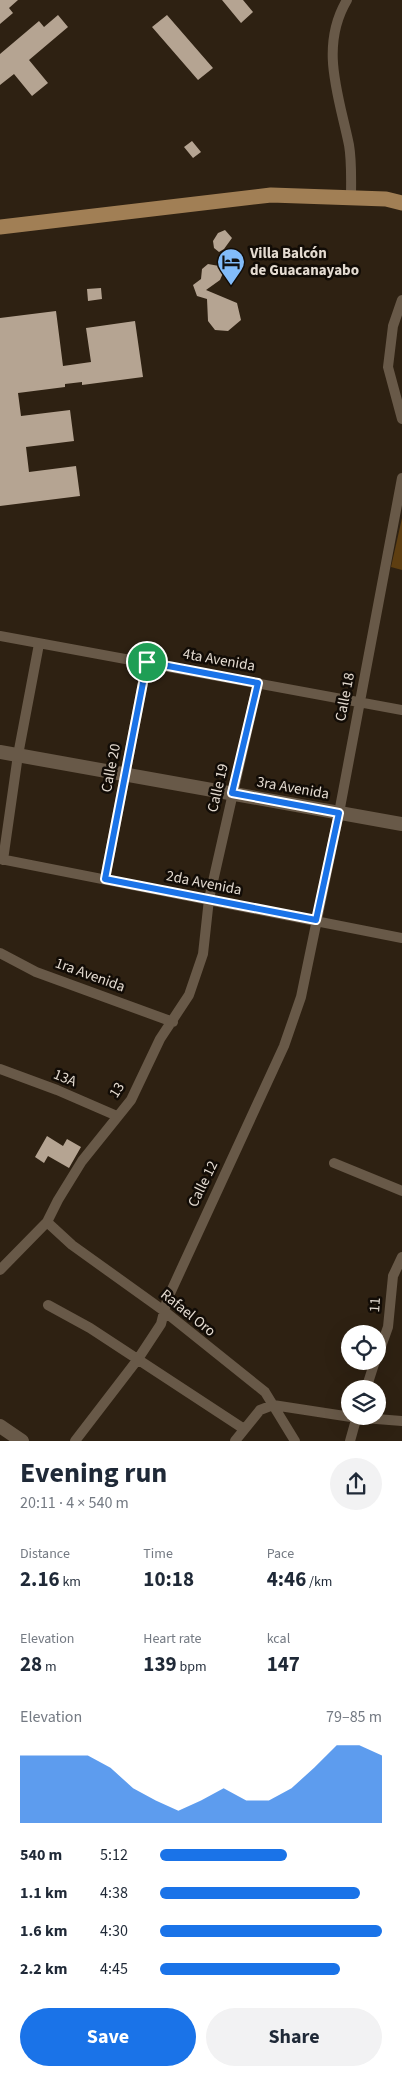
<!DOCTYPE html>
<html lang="en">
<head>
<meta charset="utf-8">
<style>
	:root { --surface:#fff; --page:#f2f2f3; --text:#1f2937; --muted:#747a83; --accent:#1a73e8 }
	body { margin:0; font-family:"Source Sans 3",sans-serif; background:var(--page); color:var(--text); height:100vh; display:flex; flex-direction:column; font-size:19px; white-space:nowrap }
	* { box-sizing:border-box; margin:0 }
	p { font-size:16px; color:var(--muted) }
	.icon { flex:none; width:28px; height:28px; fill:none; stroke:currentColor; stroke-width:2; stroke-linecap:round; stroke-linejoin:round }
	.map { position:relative; height:1441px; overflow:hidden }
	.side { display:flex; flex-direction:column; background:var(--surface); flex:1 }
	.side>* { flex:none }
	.fabs { position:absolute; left:341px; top:1325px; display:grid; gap:10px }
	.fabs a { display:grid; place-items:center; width:45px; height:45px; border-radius:50%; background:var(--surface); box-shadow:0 5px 20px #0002; font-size:25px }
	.pin { position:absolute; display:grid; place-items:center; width:42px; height:42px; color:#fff; margin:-21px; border:2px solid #fff; border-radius:50%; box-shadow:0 1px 5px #0007 }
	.round { display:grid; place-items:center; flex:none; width:52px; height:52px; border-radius:26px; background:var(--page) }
	.headline { display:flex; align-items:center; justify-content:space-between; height:85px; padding:0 20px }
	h1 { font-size:28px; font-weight:700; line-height:38px }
	.figures { display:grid; grid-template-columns:repeat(3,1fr); gap:8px; height:85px; padding:5px 20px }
	.figures div { display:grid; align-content:center }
	.figures b { font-size:21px; font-weight:700 }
	.figures small { font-size:14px; font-weight:400 }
	.figures p { font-size:14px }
	.chart { height:140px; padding:10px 20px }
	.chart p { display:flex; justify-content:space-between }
	.chart svg { width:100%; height:90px; margin-top:5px; fill:var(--accent); opacity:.7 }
	.button { display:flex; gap:10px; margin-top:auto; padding:10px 20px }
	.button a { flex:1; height:58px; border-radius:30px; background:var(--accent); color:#fff; font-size:20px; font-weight:700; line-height:58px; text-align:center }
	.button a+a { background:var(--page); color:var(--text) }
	ul { padding:0 20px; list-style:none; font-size:16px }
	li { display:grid; grid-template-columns:80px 60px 1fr; align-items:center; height:38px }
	li i { height:12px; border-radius:6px; background:var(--accent) }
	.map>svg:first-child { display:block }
</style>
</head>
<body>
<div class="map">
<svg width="402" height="1441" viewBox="0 0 402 1441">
	<rect width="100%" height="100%" fill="#2e2112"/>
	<!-- green -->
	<path fill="#5e3e11" d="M402 518V570L391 567Z"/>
	<!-- building -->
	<path fill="#b5a492" d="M0 0H18L9 8 13 13 0 24Z
		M222 0H243L253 12 241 23Z
		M58 15 68 27 29 60 48 83 32 96 14 74 0 85V54L39 21 44 27Z
		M167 15 213 68 198 80 152 27Z
		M192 141 201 152 193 158 184 147Z
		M225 230 232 238 224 249 219 252 214 248 213 241 218 233Z
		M208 264 219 266 223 273 220 280 206 290 237 303 241 320 228 331 215 330 208 321 207 299 197 296 193 285 201 279 202 269Z
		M101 288 102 299 88 301 87 289Z
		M56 311 63 366 91 362 86 328 135 321 143 377 82 385V382L65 384V387L18 393 21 416 70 410 74 441 26 447 29 472 76 466 80 496 0 506V318Z
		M47 1136 63 1146 67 1139 81 1147 69 1168 48 1156 44 1163 35 1157Z"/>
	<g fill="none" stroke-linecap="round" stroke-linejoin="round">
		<!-- street -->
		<path stroke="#685948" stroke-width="10" d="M347 0C319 47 339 96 349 145 352 162 351 182 351 199
			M402 300 393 326 388 367 402 419
			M0 636 402 710
			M0 859 402 938
			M3 860 18 755 39 644
			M105 879 147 662
			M0 953 36 972 173 1022
			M0 1069 57 1090 117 1116
			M334 1163 402 1191
			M47 1222 72 1245 164 1311 265 1392 295 1441
			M0 1270 47 1222 58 1200 82 1161 131 1100 160 1039 189 995 203 954 209 899 258 683
			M48 1305 90 1328 244 1429
			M378 1355 388 1327 393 1276 402 1257
			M366 1389 375 1361
			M75 1441 138 1359 161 1324 167 1300 284 1046 301 997 339 813 402 478
			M235 1441 260 1410 273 1405 351 1417 402 1421
			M350 1441 357 1416"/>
		<!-- secondary -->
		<path stroke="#685948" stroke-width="14" d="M0 752 402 824
			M0 1426 22 1441"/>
		<!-- primary -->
		<path stroke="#a17f55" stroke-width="15" d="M0 227 271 195 386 199 402 203"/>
	</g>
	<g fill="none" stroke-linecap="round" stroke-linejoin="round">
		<!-- route casing -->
		<g stroke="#fff" stroke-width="10">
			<path id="route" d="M147 662 258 683 232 793 339 813 316 920 105 879Z"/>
		</g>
		<!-- route -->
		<use href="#route" stroke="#1a73e8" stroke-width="6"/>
	</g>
	<!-- icons -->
	<defs>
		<g id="hotel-pin" transform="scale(1.4375)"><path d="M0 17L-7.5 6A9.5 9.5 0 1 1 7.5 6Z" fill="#82bcfa" stroke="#120c06"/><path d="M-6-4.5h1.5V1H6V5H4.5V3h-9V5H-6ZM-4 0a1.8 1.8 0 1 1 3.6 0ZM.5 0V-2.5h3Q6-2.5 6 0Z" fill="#111"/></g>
	</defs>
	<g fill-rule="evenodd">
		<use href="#hotel-pin" x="231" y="262"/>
	</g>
	<g text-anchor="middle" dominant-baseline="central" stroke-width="5" stroke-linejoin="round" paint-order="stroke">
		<!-- poi labels -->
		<g font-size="15" font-weight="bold" fill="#e4dbd1" stroke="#120c06" text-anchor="start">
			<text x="250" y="253">Villa Balcón<tspan x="250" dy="17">de Guacanayabo</tspan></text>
		</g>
		<!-- street labels -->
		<g font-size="15" fill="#e4dbd1" stroke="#120c06">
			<text transform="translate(219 660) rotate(10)">4ta Avenida</text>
			<text transform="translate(345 697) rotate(-79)">Calle 18</text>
			<text transform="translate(111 768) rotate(-79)">Calle 20</text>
			<text transform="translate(218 788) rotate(-77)">Calle 19</text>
			<text transform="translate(293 788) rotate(10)">3ra Avenida</text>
			<text transform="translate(204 883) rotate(11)">2da Avenida</text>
			<text transform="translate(90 975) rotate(20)">1ra Avenida</text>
			<text transform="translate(65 1078) rotate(22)">13A</text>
			<text transform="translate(117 1090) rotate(-58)">13</text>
			<text transform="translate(203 1184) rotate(-64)">Calle 12</text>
			<text transform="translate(375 1305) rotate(-86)">11</text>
			<text transform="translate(188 1313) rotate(39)">Rafael Oro</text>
		</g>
	</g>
</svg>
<div class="fabs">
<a><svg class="icon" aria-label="locate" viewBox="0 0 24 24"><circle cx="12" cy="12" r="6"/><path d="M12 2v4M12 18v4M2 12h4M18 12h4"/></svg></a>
<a><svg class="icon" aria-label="layers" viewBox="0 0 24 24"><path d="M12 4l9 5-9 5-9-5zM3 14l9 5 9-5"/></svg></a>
</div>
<div class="pin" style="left:147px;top:662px;background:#1e9e55"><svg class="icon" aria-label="arrive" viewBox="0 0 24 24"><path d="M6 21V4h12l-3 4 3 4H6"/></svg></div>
</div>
<section class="side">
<div class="headline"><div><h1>Evening run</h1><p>20:11 · 4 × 540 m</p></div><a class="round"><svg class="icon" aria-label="share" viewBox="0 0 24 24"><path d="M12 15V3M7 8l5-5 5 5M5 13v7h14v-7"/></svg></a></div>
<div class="figures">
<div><p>Distance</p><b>2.16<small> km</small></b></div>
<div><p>Time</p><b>10:18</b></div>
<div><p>Pace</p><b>4:46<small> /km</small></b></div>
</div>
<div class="figures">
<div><p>Elevation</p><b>28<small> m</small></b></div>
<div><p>Heart rate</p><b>139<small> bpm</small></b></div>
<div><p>kcal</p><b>147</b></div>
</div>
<div class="chart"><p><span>Elevation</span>79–85 m</p>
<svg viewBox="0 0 160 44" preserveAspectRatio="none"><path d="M0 44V11L10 11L20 11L30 11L40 17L50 27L60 33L70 38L80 33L90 27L100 33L110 33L120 27L130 17L140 6L150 6L160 11V44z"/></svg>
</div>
<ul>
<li><b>540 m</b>5:12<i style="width:57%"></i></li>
<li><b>1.1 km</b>4:38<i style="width:90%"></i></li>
<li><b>1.6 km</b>4:30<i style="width:100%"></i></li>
<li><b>2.2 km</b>4:45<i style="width:81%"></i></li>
</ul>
<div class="button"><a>Save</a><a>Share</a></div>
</section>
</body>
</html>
